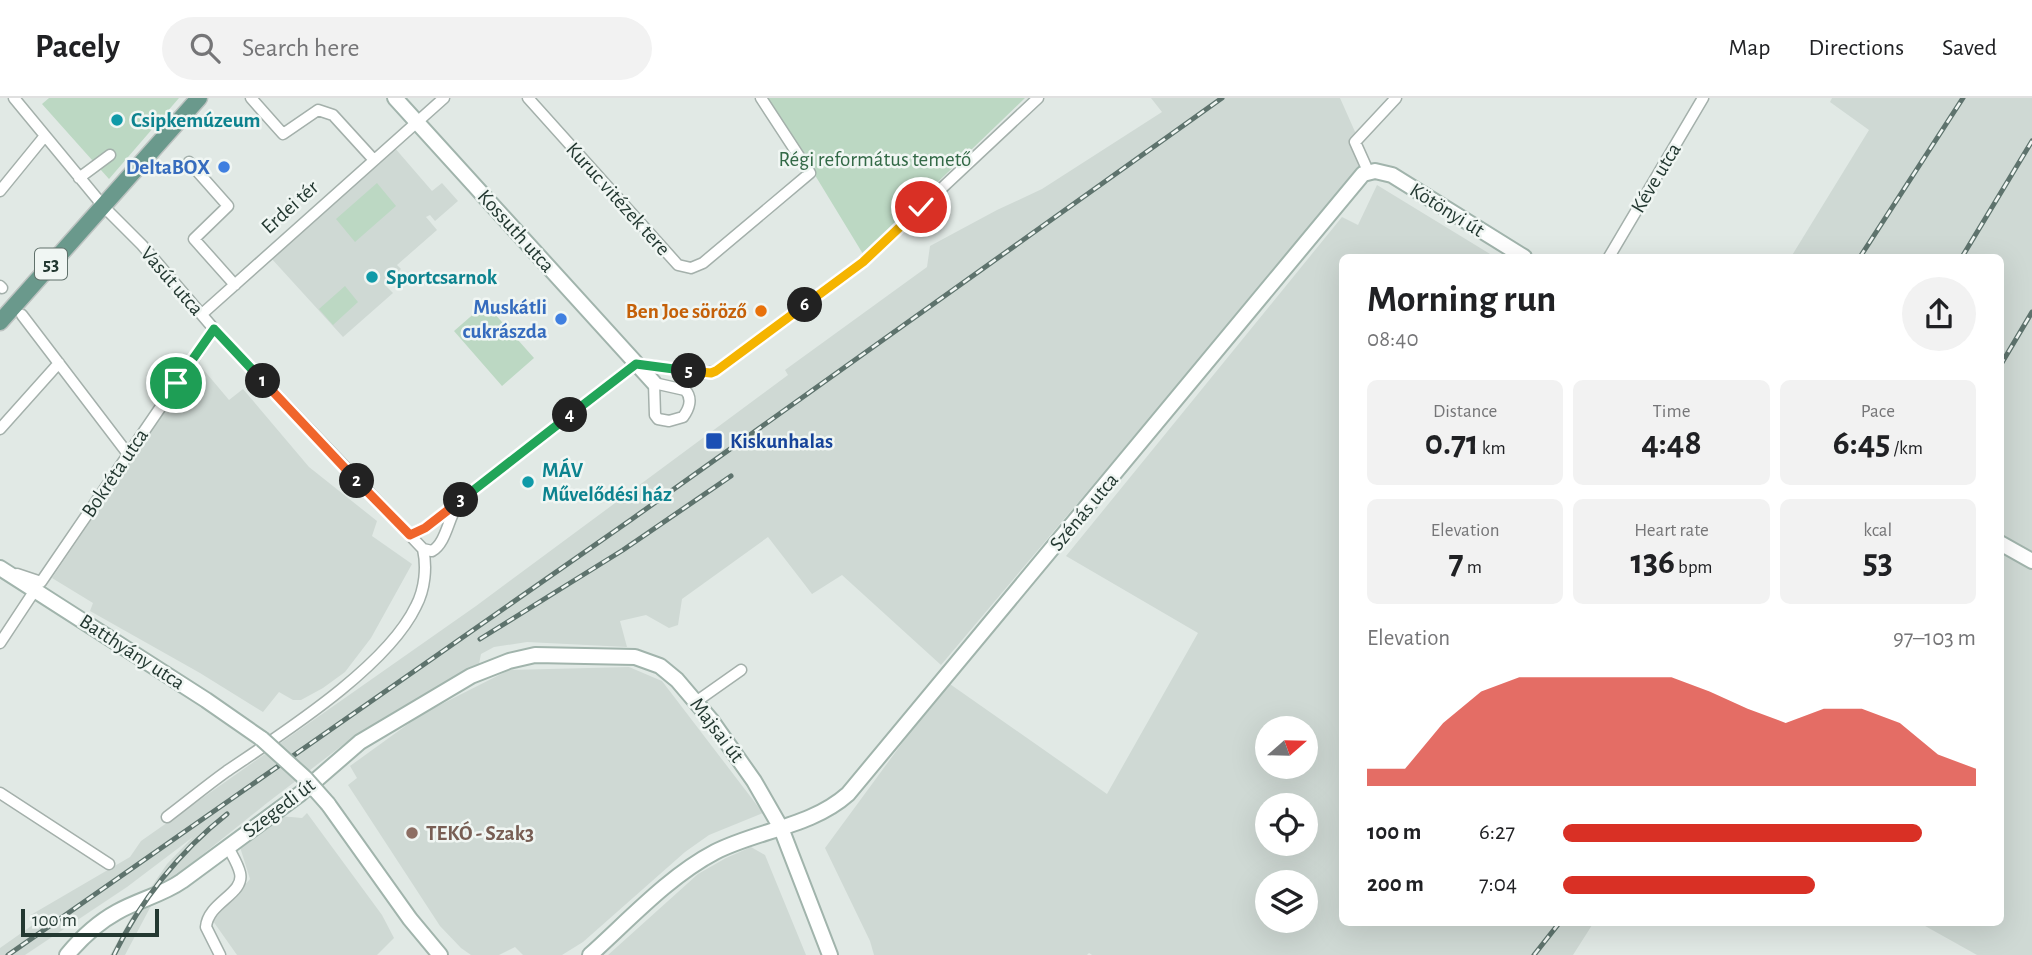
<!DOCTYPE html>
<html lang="en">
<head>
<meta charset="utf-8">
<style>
	:root { --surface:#fff; --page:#f2f2f2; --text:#202124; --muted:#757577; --line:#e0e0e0; --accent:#d93025 }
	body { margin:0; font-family:"Alegreya Sans",sans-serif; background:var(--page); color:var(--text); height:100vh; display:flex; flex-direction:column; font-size:26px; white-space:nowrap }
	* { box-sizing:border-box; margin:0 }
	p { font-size:23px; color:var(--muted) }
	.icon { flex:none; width:38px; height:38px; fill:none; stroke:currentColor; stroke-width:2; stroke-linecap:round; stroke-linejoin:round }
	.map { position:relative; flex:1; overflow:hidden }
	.sheet { position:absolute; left:1339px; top:156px; width:665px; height:672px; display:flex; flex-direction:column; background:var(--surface); border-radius:10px; box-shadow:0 7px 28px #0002 }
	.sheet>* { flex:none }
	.needle { width:46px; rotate:70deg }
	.controls { position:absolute; left:1255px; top:618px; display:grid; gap:14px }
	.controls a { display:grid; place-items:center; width:63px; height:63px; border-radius:50%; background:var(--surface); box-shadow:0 7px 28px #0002; font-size:35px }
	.scale { position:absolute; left:21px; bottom:18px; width:138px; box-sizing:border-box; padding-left:7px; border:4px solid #233831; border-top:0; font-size:19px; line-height:24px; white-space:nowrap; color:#233831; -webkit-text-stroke:5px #f0f6f3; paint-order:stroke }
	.pin { position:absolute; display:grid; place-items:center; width:60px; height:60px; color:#fff; margin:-30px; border:4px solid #fff; border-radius:50%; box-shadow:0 2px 7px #0007 }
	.km { position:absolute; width:35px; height:35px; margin:-18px; border-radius:50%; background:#222; color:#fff; font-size:19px; line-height:35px; text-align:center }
	.round { display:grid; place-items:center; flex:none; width:74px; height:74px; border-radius:37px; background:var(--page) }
	.overview { display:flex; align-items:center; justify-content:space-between; height:119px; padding:0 28px }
	h1 { font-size:38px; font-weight:700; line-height:52px }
	.figures { display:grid; grid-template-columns:repeat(3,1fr); gap:10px; height:119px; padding:7px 28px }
	.figures div { display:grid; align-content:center; border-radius:10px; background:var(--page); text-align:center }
	.figures b { font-size:35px; font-weight:700 }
	.figures small { font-size:19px; font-weight:400 }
	.figures p { font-size:19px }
	.chart { height:196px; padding:14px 28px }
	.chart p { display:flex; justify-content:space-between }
	.chart svg { width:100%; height:126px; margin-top:7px; fill:var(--accent); opacity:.7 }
	ul { padding:0 28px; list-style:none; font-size:23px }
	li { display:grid; grid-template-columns:112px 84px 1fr; align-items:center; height:52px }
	li i { height:18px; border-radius:9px; background:var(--accent) }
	header { display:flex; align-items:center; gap:42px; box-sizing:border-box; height:98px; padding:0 35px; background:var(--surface); border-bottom:2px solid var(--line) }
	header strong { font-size:33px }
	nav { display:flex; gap:38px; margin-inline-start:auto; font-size:24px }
	.search { width:490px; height:63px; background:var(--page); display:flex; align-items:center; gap:18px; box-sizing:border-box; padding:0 24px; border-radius:38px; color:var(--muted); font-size:26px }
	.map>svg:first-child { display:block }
</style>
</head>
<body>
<header>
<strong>Pacely</strong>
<div class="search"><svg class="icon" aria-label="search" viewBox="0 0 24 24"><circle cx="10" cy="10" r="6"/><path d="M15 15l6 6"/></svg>Search here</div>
<nav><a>Map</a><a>Directions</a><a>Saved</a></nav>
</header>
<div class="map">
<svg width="2032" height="857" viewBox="0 0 2032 857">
	<rect width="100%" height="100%" fill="#e1e9e5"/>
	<!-- built -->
	<path fill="#cfd9d4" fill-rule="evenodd" d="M1151 0H1340L1356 36 1349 43 1361 69 941 567 842 477 812 496 768 439 682 501 678 527 669 530 646 517 620 523 627 549 527 544 494 549 481 556 479 566 357 636 267 705 172 781 152 806 125 857H110L131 819 167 766 193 739 127 789 25 857H0V850L37 824 29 818 130 759 141 743 476 508 788 277 785 272 927 169 930 148 997 112 1042 91 1162 14Z
		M1832 0H2032V857H1977L1918 824H2000V159H1791L1869 32 1830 4Z
		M394 49 432 93 442 85 458 103 435 123 430 117 426 119 437 132 397 167 401 171 385 187 393 195 343 239 271 160Z
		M1377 87 1495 159H1342V824H1594L1573 857H1092L1089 855 1087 857H874L870 843 825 750 947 584 1107 696 1198 535 1066 458 1342 119 1358 127ZM1267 630H1306V668H1267ZM1267 707H1306V746H1267ZM1267 784H1306V822H1267Z
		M197 264 229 302 243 291 309 369 377 423 372 438 412 466 371 540 345 574 323 590 301 602H293L279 594 263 614 200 575 90 513 93 505 52 480Z
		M629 569 662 583 763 715 709 737 685 754 583 844 562 857H523L515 849 499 857H471L461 850 440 828 348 687 357 680 350 668 422 616 509 572Z
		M307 715 382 817 394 840 377 857H237L213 823 250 781 240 749 280 718 302 720Z
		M751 749 765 757 806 857H608L698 776 726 760Z"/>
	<!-- green -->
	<path fill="#bcd8c3" d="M49 0H179L109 81 42 6Z
		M768 0H1025L863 156Z
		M377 85 396 108 355 144 336 121Z
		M345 188 358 204 333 227 319 211Z
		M477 213 493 214 534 260 502 288 454 233Z"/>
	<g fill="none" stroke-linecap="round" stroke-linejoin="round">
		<!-- street casing -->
		<g stroke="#a4b0ab" stroke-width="13">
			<path id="street" d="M14 0 104 109 142 147 214 231 423 451
				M251 0 283 36 318 12 333 17 374 62
				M528 0 678 167 691 170 703 165 810 75 761 0
				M189 64 228 108 194 141 235 187
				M1368 73 1355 44 1396 0
				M79 80 110 57
				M0 93 44 39
				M1609 159 1703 0
				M0 188 2 190
				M202 216 444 0
				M22 217 128 356
				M654 285 685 292C693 300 689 311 683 319L669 323 658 321 655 317Z
				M0 331 59 265
				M410 437 425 430 636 266 705 275 716 273 863 164 1038 0
				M423 451 432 453C446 445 448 421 457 408
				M17 476 41 484 214 231
				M0 545 35 492
				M697 603 741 572
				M0 695 109 766
				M167 719C187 704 206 688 227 673 283 635 387 569 416 508 425 491 427 469 423 451
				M220 857 206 829C208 804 245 796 240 775 238 766 232 757 228 749"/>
		</g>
		<!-- secondary casing -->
		<g stroke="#a1b4ac" stroke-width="18">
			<path id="secondary" d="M395 0 654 285
				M2000 445 2032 463
				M0 470 206 602 262 641
				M328 706 410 821 440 857
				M67 857C82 839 97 825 117 814 138 802 162 797 182 783L300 696 360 644 471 578 509 563 535 557 635 559 660 568 677 582 711 622 754 683 781 730 830 857
				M590 857C628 823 669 778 715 754 758 732 811 729 848 696L1363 76 1375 73 1392 77 1524 159"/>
		</g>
		<!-- primary casing -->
		<g stroke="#bdc3c1" stroke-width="19">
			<path id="primary" d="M0 224 199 0"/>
		</g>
		<!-- street -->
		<use href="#street" stroke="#fff" stroke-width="10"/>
		<!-- secondary -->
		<use href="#secondary" stroke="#fff" stroke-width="14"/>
		<!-- primary -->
		<use href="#primary" stroke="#6a998c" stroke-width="16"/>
		<!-- rail casing -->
		<g stroke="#5e736d" stroke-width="5">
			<path id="rail" d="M1860 159 1963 0
				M1962 159 2032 43
				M2000 268 2032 214
				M480 541 623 452 731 378
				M8 857 632 421 1222 0
				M114 857C140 803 180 753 227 716
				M1534 857 1560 824"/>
		</g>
		<!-- rail -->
		<use href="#rail" stroke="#f0f6f3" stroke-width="2.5" stroke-dasharray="8" stroke-linecap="butt"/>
		<!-- secondary-bridge casing -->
		<g stroke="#a1b4ac" stroke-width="18" stroke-linecap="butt">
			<path id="secondary-bridge" d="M262 641 305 680 328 706"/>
		</g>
		<!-- secondary-bridge -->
		<use href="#secondary-bridge" stroke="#fff" stroke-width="14"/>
	</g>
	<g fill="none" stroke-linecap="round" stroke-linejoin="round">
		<!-- split-1 casing -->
		<g stroke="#fff" stroke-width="14">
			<path id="split-1" d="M176 285 214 231 263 283"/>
		</g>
		<!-- split-2 casing -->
		<g stroke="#fff" stroke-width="14">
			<path id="split-2" d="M263 283 357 383"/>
		</g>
		<!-- split-3 casing -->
		<g stroke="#fff" stroke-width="14">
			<path id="split-3" d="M357 383 410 437 425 430 461 402"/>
		</g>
		<!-- split-4 casing -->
		<g stroke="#fff" stroke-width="14">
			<path id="split-4" d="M461 402 570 317"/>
		</g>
		<!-- split-5 casing -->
		<g stroke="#fff" stroke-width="14">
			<path id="split-5" d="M570 317 636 266 689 273"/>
		</g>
		<!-- split-6 casing -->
		<g stroke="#fff" stroke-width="14">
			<path id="split-6" d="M689 273 711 275 716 273 805 207"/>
		</g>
		<!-- split-7 casing -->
		<g stroke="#fff" stroke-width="14">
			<path id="split-7" d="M805 207 863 164 921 109"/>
		</g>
		<!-- split-1 -->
		<use href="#split-1" stroke="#22a559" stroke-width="9"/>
		<!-- split-2 -->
		<use href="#split-2" stroke="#f0652b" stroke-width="9"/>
		<!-- split-3 -->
		<use href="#split-3" stroke="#f0652b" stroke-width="9"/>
		<!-- split-4 -->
		<use href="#split-4" stroke="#22a559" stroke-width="9"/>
		<!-- split-5 -->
		<use href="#split-5" stroke="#22a559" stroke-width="9"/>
		<!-- split-6 -->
		<use href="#split-6" stroke="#f5b400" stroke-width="9"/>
		<!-- split-7 -->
		<use href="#split-7" stroke="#f5b400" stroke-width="9"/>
	</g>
	<!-- markers -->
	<g fill="#0f9aa8" stroke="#f0f6f3" stroke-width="2.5">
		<circle cx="117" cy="22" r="7"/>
		<circle cx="372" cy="179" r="7"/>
		<circle cx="528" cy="384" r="7"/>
	</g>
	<g fill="#3f7fe0" stroke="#f0f6f3" stroke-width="2.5">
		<circle cx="224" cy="69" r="7"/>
		<circle cx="561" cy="221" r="7"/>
	</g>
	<circle fill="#e8710a" stroke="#f0f6f3" stroke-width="2.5" cx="761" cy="213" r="7"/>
	<rect fill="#1a4fb4" stroke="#f0f6f3" stroke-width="2.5" x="705" y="334" width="18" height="18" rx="3.5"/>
	<circle fill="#8d6e63" stroke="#f0f6f3" stroke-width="2.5" cx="412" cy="735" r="7"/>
	<g text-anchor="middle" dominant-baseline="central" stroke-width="5" stroke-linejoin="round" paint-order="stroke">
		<!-- shield labels -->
		<rect fill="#f0f6f3" stroke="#60716b" stroke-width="2" x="35" y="150.5" width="32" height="31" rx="5"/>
		<g font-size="19" font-weight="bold" fill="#233831">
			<text x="51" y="166">53</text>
		</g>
		<!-- culture labels -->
		<g font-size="21" font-weight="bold" fill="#0d838f" stroke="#f0f6f3" text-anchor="start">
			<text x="131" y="22">Csipkemúzeum</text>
			<text x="386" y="179">Sportcsarnok</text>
			<text x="542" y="372">MÁV<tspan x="542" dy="24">Művelődési ház</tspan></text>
		</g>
		<!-- park labels -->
		<g font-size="21" fill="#326946" stroke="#f0f6f3">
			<text x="875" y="61">Régi református temető</text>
		</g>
		<!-- shop labels -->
		<g font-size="21" font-weight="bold" fill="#366cbe" stroke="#f0f6f3" text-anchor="end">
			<text x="210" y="69">DeltaBOX</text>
			<text x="547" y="209">Muskátli<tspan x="547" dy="24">cukrászda</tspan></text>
		</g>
		<!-- street labels -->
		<g font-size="21" fill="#233831" stroke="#f0f6f3">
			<text transform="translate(1656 80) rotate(-59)">Kéve utca</text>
			<text transform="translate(618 101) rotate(48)">Kuruc vitézek tere</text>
			<text transform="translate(290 109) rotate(-42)">Erdei tér</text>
			<text transform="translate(1447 112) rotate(32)">Kötönyi út</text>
			<text transform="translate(516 133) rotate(48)">Kossuth utca</text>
			<text transform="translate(172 183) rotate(49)">Vasút utca</text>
			<text transform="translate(115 375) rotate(-56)">Bokréta utca</text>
			<text transform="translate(1084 414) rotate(-50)">Szénás utca</text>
			<text transform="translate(132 554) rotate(33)">Batthyány utca</text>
			<text transform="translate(717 632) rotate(53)">Majsai út</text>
			<text transform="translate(279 710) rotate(-37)">Szegedi út</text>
		</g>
		<!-- food labels -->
		<g font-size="21" font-weight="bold" fill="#c56008" stroke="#f0f6f3" text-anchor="end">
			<text x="747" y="213">Ben Joe söröző</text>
		</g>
		<!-- transit labels -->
		<g font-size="21" font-weight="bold" fill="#164399" stroke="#f0f6f3" text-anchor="start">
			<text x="730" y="343">Kiskunhalas</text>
		</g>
		<!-- education labels -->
		<g font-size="21" font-weight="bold" fill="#785e54" stroke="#f0f6f3" text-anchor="start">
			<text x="426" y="735">TEKÓ - Szak3</text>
		</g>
	</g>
</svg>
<div class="controls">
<a><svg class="needle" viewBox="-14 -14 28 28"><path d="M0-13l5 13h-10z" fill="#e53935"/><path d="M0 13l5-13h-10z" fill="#757577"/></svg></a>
<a><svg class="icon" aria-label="locate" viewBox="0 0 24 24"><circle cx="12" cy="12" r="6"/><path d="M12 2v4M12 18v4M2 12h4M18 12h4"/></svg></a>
<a><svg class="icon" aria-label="layers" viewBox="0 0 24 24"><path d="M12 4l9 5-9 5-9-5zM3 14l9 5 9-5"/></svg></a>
</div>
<div class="scale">100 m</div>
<div class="pin" style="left:176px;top:285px;background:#1e9e55"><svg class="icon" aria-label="arrive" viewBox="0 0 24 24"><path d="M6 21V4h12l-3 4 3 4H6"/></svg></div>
<div class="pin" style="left:921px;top:109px;background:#d93025"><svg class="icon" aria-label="check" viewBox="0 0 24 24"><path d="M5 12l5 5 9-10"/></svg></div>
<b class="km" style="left:263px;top:283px">1</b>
<b class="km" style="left:357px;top:383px">2</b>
<b class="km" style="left:461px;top:402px">3</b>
<b class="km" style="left:570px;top:317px">4</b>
<b class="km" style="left:689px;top:273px">5</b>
<b class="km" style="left:805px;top:207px">6</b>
<section class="sheet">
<div class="overview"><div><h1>Morning run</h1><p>08:40</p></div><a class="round"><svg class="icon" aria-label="share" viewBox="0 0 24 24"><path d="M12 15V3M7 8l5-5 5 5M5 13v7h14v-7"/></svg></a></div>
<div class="figures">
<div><p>Distance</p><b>0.71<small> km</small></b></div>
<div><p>Time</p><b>4:48</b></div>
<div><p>Pace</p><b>6:45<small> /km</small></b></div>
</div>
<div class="figures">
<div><p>Elevation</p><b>7<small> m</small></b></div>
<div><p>Heart rate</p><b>136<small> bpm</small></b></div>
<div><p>kcal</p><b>53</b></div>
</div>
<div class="chart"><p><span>Elevation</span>97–103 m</p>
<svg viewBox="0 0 160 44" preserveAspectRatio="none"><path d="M0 44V38L10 38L20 22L30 11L40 6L50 6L60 6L70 6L80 6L90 11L100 17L110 22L120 17L130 17L140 22L150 33L160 38V44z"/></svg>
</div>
<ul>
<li><b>100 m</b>6:27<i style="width:87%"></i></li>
<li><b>200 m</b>7:04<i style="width:61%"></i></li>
</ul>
</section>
</div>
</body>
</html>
